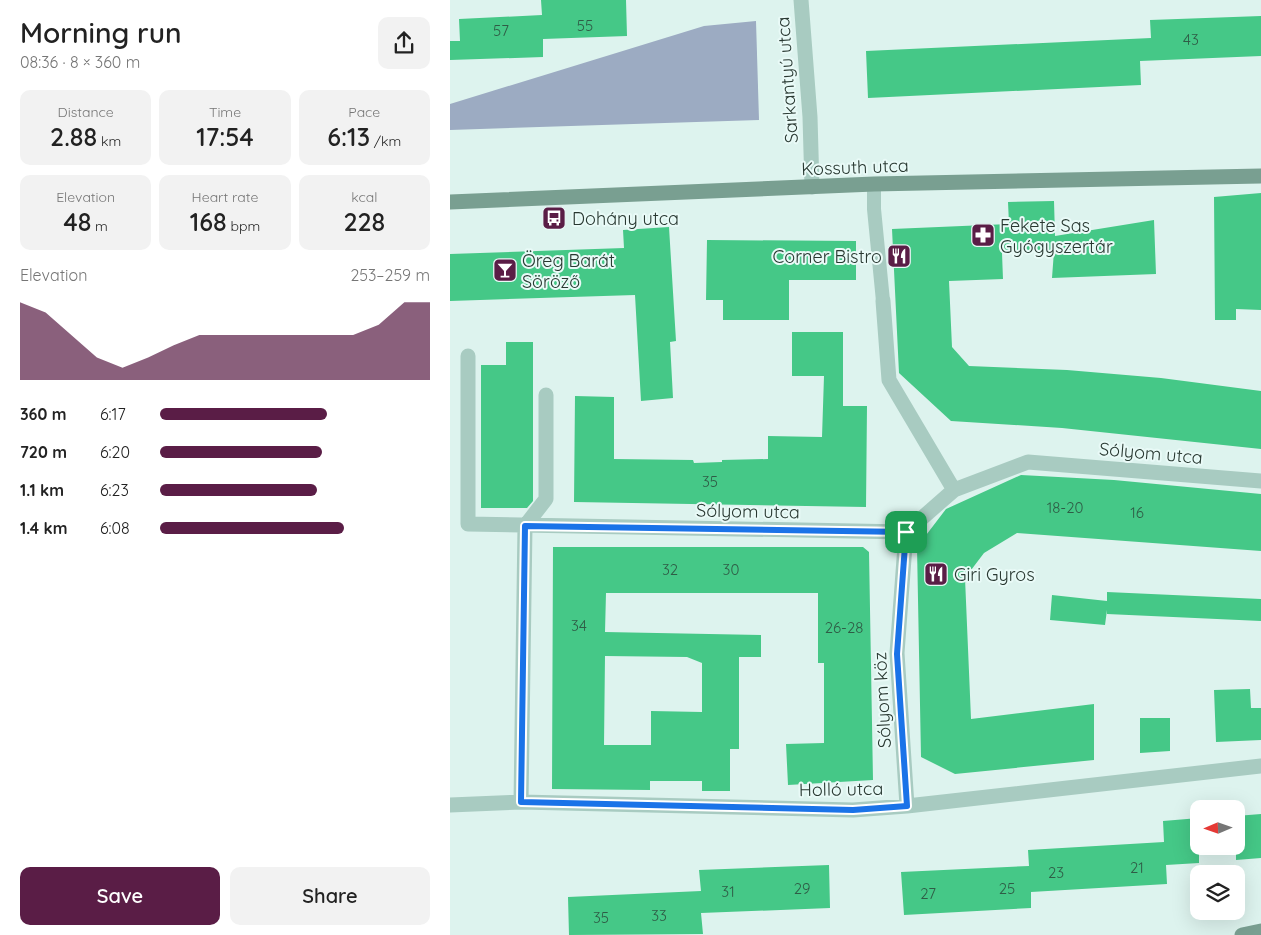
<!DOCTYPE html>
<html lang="en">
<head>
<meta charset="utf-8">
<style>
	:root { --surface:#fff; --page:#f2f2f2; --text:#222; --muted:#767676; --accent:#5a1d46 }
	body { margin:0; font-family:Quicksand,sans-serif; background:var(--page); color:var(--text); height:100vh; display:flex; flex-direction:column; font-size:19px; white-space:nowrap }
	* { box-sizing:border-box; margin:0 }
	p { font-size:16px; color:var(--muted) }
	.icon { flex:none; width:28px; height:28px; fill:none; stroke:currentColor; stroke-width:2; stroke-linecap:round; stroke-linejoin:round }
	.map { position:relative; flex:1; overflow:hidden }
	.side { display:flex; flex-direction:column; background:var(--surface); width:450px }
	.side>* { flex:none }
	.needle { width:32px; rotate:268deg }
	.buttons { position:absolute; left:740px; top:800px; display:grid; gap:10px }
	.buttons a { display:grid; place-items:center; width:55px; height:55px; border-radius:10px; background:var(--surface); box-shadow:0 5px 20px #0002; font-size:25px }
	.pin { position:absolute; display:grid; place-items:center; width:42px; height:42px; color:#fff; margin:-21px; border-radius:10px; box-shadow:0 2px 8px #0006 }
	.round { display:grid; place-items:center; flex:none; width:52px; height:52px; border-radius:10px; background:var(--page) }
	.head { display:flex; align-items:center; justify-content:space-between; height:85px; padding:0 20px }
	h1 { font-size:28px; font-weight:600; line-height:38px }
	.figures { display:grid; grid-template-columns:repeat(3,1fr); gap:8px; height:85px; padding:5px 20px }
	.figures div { display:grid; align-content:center; border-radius:10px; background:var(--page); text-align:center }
	.figures b { font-size:25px; font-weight:600 }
	.figures small { font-size:14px; font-weight:400 }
	.figures p { font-size:14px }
	.chart { height:140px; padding:10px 20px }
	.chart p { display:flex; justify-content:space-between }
	.chart svg { width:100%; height:90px; margin-top:5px; fill:var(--accent); opacity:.7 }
	.primary-button { display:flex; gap:10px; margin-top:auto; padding:10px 20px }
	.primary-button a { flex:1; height:58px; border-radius:10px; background:var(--accent); color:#fff; font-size:20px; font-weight:600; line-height:58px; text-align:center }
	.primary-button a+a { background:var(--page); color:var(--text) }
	ul { padding:0 20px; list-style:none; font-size:16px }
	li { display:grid; grid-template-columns:80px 60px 1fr; align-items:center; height:38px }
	li i { height:12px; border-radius:6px; background:var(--accent) }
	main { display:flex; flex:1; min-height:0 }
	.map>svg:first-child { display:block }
</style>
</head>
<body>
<main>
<section class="side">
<div class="head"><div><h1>Morning run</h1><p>08:36 · 8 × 360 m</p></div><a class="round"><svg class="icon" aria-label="share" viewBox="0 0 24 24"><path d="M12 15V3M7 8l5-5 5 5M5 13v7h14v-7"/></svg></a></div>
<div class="figures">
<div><p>Distance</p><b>2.88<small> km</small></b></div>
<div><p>Time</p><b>17:54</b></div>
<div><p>Pace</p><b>6:13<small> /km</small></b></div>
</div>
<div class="figures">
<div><p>Elevation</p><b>48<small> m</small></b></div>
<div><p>Heart rate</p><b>168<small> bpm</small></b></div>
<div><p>kcal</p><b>228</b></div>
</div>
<div class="chart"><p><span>Elevation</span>253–259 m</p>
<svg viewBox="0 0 160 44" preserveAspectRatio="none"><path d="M0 44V6L10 11L20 22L30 33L40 38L50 33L60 27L70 22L80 22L90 22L100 22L110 22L120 22L130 22L140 17L150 6L160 6V44z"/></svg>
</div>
<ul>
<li><b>360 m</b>6:17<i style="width:62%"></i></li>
<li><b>720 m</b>6:20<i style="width:60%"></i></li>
<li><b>1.1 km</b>6:23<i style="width:58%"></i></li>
<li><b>1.4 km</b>6:08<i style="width:68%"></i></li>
</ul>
<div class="primary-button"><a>Save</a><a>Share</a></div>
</section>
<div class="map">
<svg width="811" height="935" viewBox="0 0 811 935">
	<rect width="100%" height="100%" fill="#ddf3ee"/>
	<!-- green -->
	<path fill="#9cabc2" d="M306 21 309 120 0 130V104L254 26Z"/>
	<!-- building -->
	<path fill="#45c887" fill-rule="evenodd" d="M91 0H176L177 36 93 39V57L0 60V41H10L9 19 92 15Z
		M811 16V56L690 61 691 85 418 98 416 51 701 38 700 20Z
		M811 193V310L786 309V320H765L764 197Z
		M604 201 605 236 704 220 706 274 602 278 604 251 552 253 553 279 499 281 502 347 519 366 617 370 711 378 811 391V449L612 428 501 421 449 373 442 229 559 224 558 202Z
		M219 227 226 341 220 342 223 398 191 401 185 295 0 301V254L174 248 173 230Z
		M257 240 406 241V280H339V320H273V300H256Z
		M342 332H393V406H417L416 507 124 502 125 396 164 397V459L243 460 244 463 272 462V460L318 459V436L372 437 374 376H342Z
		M56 342H83V501L77 508H31V365H56Z
		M571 475 664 480 811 494V551L567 533 534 553 515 578 521 719 644 704V760L505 774 471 757 467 547 496 509Z
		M103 547H413L419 552 423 780 338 785 336 744 374 743V663H368V593H156L155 632 311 635V657H289V749H280V791H252V781H200V790L102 789ZM155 656 237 657 252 663V712L201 711V745H154Z
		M657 592 811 599V621L657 614V610L655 625 600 620 602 595 657 601Z
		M800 689 801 708H811V740L766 742 764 690Z
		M690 718H720V751L690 753Z
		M811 814V858L786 860V816Z
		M749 818V863L716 865 717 884 581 892V908L454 915 451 872 579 866 578 850 714 842 713 821Z
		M379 865 380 908 251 913 253 934 119 935 118 897 251 891 249 870Z"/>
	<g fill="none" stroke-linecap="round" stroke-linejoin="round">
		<!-- lane -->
		<path stroke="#a8cbc1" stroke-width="14" d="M424 184V209L433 301"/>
		<!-- street -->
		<path stroke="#a8cbc1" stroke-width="15" d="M351 0 360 117 362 187
			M433 301 439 380 504 490
			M18 356V524L456 532 504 490 578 462 811 481
			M456 532 447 653 457 806
			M71 802 75 526 96 499V395
			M0 805 71 802 403 810 457 806 811 766"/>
		<!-- secondary -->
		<path stroke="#799f91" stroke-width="15" d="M0 202 424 184 811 176
			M792 935 811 931"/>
	</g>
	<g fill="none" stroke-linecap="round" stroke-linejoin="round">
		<!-- route casing -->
		<g stroke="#fff" stroke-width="10">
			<path id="route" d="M75 526 456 532 447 654 457 806 403 810 71 802Z"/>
		</g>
		<!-- route -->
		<use href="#route" stroke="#1a73e8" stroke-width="6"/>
	</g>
	<!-- icons -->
	<defs>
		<g id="bus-square" transform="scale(1.25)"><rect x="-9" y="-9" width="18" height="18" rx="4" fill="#5a1d46" stroke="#e9faf7"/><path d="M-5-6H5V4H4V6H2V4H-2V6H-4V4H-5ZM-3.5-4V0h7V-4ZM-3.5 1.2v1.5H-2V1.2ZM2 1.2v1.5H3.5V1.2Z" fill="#fff"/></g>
		<g id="pharmacy-square" transform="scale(1.25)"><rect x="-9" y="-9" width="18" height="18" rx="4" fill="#5a1d46" stroke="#e9faf7"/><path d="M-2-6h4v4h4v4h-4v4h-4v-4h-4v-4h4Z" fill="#fff"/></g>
		<g id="restaurant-square" transform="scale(1.25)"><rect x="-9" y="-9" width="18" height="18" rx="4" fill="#5a1d46" stroke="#e9faf7"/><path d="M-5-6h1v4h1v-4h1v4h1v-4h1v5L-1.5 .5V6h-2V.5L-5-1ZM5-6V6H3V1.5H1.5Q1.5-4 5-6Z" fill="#fff"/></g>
		<g id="bar-square" transform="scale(1.25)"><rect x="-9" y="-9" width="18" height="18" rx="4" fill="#5a1d46" stroke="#e9faf7"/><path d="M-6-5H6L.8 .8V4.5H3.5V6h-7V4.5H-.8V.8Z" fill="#fff"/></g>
	</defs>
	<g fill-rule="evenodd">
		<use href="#bus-square" x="104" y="218"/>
		<use href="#pharmacy-square" x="533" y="235"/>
		<use href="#restaurant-square" x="449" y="256"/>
		<use href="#bar-square" x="55" y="270"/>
		<use href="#restaurant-square" x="486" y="574"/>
	</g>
	<g text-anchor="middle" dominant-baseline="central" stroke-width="4" stroke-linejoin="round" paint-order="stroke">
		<!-- number labels -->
		<g font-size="15" fill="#2f5c46">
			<text x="135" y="25">55</text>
			<text x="51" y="30">57</text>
			<text x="741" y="39">43</text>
			<text x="260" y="481">35</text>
			<text x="615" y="507">18-20</text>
			<text x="687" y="512">16</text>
			<text x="220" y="569">32</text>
			<text x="281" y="569">30</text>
			<text x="129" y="625">34</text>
			<text x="394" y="627">26-28</text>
			<text x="687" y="867">21</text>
			<text x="606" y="872">23</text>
			<text x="352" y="888">29</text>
			<text x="557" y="888">25</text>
			<text x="278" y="891">31</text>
			<text x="478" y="893">27</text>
			<text x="209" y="915">33</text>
			<text x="151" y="917">35</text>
		</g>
		<!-- street labels -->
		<g font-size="18" fill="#283831" stroke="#e9faf7">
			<text transform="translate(337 80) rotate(-94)">Sarkantyú utca</text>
			<text transform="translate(405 167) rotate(-2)">Kossuth utca</text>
			<text transform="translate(701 453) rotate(5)">Sólyom utca</text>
			<text transform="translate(298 511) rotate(1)">Sólyom utca</text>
			<text transform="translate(432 700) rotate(-93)">Sólyom köz</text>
			<text transform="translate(391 789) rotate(-1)">Holló utca</text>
		</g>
		<!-- poi labels -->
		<g font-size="18" fill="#283831" stroke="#e9faf7" text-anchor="start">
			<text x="122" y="218">Dohány utca</text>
			<text x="550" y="225">Fekete Sas<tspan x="550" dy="21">Gyógyszertár</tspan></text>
			<text x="432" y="256" text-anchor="end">Corner Bistro</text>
			<text x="72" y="260">Öreg Barát<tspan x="72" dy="21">Söröző</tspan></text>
			<text x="504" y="574">Giri Gyros</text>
		</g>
	</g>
</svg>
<div class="buttons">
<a><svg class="needle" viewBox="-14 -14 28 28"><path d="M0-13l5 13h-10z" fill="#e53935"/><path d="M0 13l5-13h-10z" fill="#767676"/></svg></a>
<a><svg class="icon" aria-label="layers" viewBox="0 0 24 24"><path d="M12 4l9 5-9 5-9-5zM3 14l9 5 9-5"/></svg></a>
</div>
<div class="pin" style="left:456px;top:532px;background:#1e9e55"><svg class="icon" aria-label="arrive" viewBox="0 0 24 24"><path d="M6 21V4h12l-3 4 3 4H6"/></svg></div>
</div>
</main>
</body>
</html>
